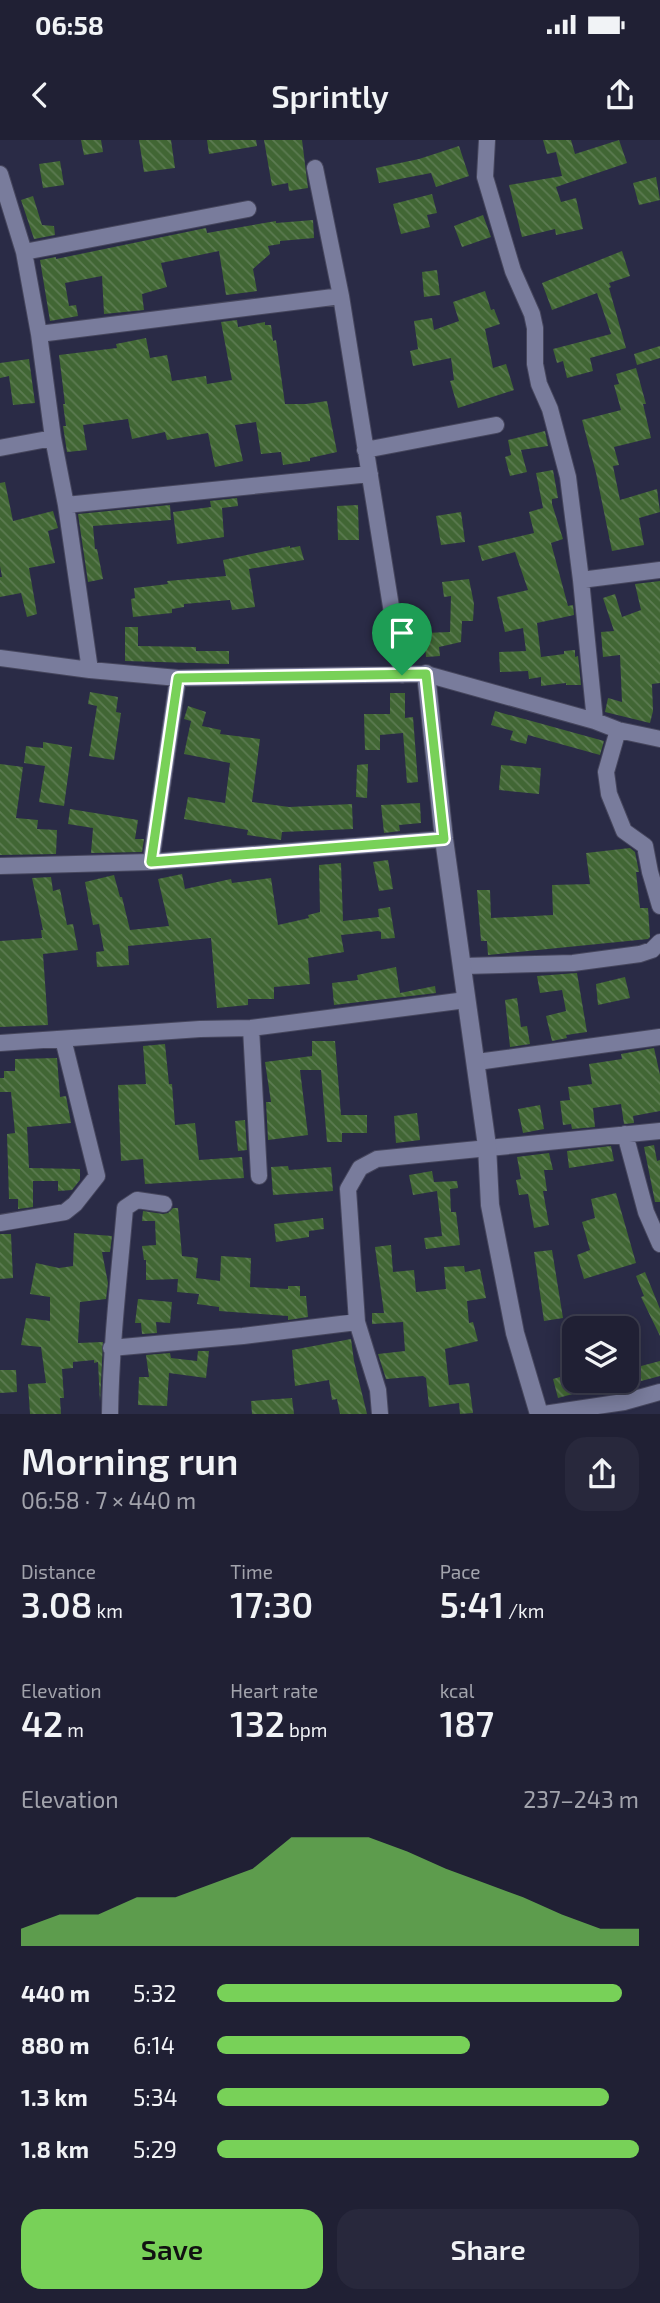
<!DOCTYPE html>
<html lang="en">
<head>
<meta charset="utf-8">
<style>
	:root { --surface:#202034; --page:#28283c; --text:#f1f3f6; --muted:#a2a3ac; --line:#3d3e4f; --accent:#78d158 }
	body { margin:0; font-family:"Exo 2",sans-serif; background:var(--page); color:var(--text); height:100vh; display:flex; flex-direction:column; font-size:26px; white-space:nowrap }
	* { box-sizing:border-box; margin:0 }
	p { font-size:23px; color:var(--muted) }
	.icon { flex:none; width:38px; height:38px; fill:none; stroke:currentColor; stroke-width:2; stroke-linecap:round; stroke-linejoin:round }
	.map { position:relative; height:1274px; overflow:hidden }
	.sheet { display:flex; flex-direction:column; background:var(--surface); flex:1 }
	.sheet>* { flex:none }
	.tools { position:absolute; left:562px; top:1176px; display:grid; gap:14px }
	.tools a { display:grid; place-items:center; width:77px; height:77px; border-radius:14px; background:var(--surface); box-shadow:0 4px 18px #0003,0 0 0 2px var(--line); font-size:35px }
	.pin { position:absolute; display:grid; place-items:center; width:60px; height:60px; color:#fff; margin:-72px -30px; border-radius:50% 50% 50% 0; rotate:-45deg; box-shadow:0 0 7px #0007 }
	.pin .icon { rotate:45deg }
	.round { display:grid; place-items:center; flex:none; width:74px; height:74px; border-radius:21px; background:var(--page) }
	.head { display:flex; align-items:center; justify-content:space-between; height:119px; padding:0 21px }
	h1 { font-size:38px; font-weight:600; line-height:52px }
	.stats { display:grid; grid-template-columns:repeat(3,1fr); gap:10px; height:119px; padding:7px 21px }
	.stats div { display:grid; align-content:center }
	.stats b { font-size:35px; font-weight:600 }
	.stats small { font-size:19px; font-weight:400 }
	.stats p { font-size:19px }
	.chart { height:196px; padding:14px 21px }
	.chart p { display:flex; justify-content:space-between }
	.chart svg { width:100%; height:126px; margin-top:7px; fill:var(--accent); opacity:.7 }
	.primary-button { display:flex; gap:14px; margin-top:auto; padding:14px 21px }
	.primary-button a { flex:1; height:80px; border-radius:21px; background:var(--accent); color:#111; font-size:28px; font-weight:600; line-height:80px; text-align:center }
	.primary-button a+a { background:var(--page); color:var(--text) }
	ul { padding:0 21px; list-style:none; font-size:23px }
	li { display:grid; grid-template-columns:112px 84px 1fr; align-items:center; height:52px }
	li i { height:18px; border-radius:9px; background:var(--accent) }
	.status { display:flex; justify-content:space-between; align-items:center; height:49px; padding:0 35px; background:var(--surface); direction:ltr }
	.status svg { height:19px; fill:currentColor }
	header { display:flex; justify-content:space-between; align-items:center; height:91px; padding:0 21px; background:var(--surface); font-size:32px; font-weight:600 }
	.map>svg:first-child { display:block }
</style>
</head>
<body>
<div class="status"><b>06:58</b><svg viewBox="0 0 49 12"><path d="M0 12V9h3v3zM5 12V6h3v6zM10 12V3h3v9zM15 12V0h3v12zM26 1h20v11H26zM47 4h2v5h-2z"/></svg></div>
<header><svg class="icon" aria-label="back" viewBox="0 0 24 24"><path d="M15 5l-7 7 7 7"/></svg>Sprintly<svg class="icon" aria-label="share" viewBox="0 0 24 24"><path d="M12 15V3M7 8l5-5 5 5M5 13v7h14v-7"/></svg></header>
<div class="map">
<svg width="660" height="1274" viewBox="0 0 660 1274">
	<defs>
		<pattern id="building-back-hatch" width="6" height="6" patternUnits="userSpaceOnUse" patternTransform="scale(1.75)"><rect width="6" height="6" fill="#416634"/><path d="M-1 5l2 2M0 0l6 6M5-1l2 2" fill="none" stroke="#5c7b52"/></pattern>
	</defs>
	<rect width="100%" height="100%" fill="#2a2b46"/>
	<!-- building -->
	<path fill="url(#building-back-hatch)" d="M81 0H101L103 12 84 15Z
		M139 0H171L175 28 144 32Z
		M207 0H256L257 6 209 14Z
		M264 0H302L308 48 289 51 288 43 272 46Z
		M543 0H571L575 14 619 0 627 23 556 47 561 62 576 58 583 89 556 95 555 89 522 97 509 45 562 36 556 12 547 14Z
		M459 6 469 36 436 47 431 33 379 43 376 28 419 19Z
		M60 21 64 45 43 48 39 24Z
		M656 37 660 60 639 65 633 43Z
		M432 54 437 73 427 75 430 87 401 94 393 64Z
		M33 56 42 85 54 86 55 95 34 99 21 60Z
		M483 75 491 97 462 107 454 86Z
		M313 80 314 98 280 101V104L268 106 270 114 253 129 257 151 226 155 219 111 161 123 167 147 142 154 144 170 104 174 102 136 65 143 69 166 76 165 78 176 50 181 40 120 56 117V119L206 88 207 93 276 81V83Z
		M622 111 630 136 609 143 611 147 609 148 626 208 590 218 593 231 567 238 563 221 557 223 553 209 611 194 597 153 552 170 542 143Z
		M437 130 440 155 424 157 422 132Z
		M485 151 491 170 494 169 500 184 485 189 493 228 506 224 514 250 458 268 450 241 454 240 451 218 413 226 410 211 418 209 414 181 432 178 434 190 459 181 453 162Z
		M237 180 238 187 265 182V185H271L273 201 276 200 285 264H306L327 261 337 312 310 318V321L283 325 281 312 261 314 256 282 235 285 243 321 215 327 208 293 167 300 165 292 132 299 128 279 83 285 87 310 67 312 63 286H66L63 264H65L59 215 117 208 116 204 146 198 150 218 167 215 172 241 206 236 207 244 232 240 221 182Z
		M660 206V218L637 225 634 214Z
		M29 219 35 263 13 265 9 236 0 238V223Z
		M636 228 646 264H643L651 298 614 307 619 325 613 326 620 360 657 349 660 372 639 378 644 405 612 411 596 333 582 280 621 270 614 245 619 244 616 234Z
		M545 291 548 306 521 310 527 332 510 336 505 317 511 315 508 300Z
		M553 330 558 358 552 359V364L563 399 551 403 568 466 573 465 574 475 537 483 541 517 564 514V511L575 510V517L578 516 581 545H566V543L541 546V537L529 539 528 531 500 532 499 512 526 511 523 488 505 492 497 457 528 450 515 412 482 421 478 406 534 393 529 372 543 368 536 333Z
		M5 342 13 381 53 371 58 388 48 391 55 423 29 428 37 474 27 477 21 453 0 457V437H2L0 426V343Z
		M237 358 238 366 222 368 224 397 177 404 173 372 211 367 210 361Z
		M170 365 171 380 93 386 95 409H97L103 439 88 442 78 374Z
		M358 365 359 400H338L337 366Z
		M461 372 465 402 441 405 436 376Z
		M290 406V408L300 406 304 420 249 429 255 467 232 470 230 460 184 464V467L172 469V473L133 477 131 459 135 458 134 448 168 444 167 441 226 436 223 420Z
		M469 439 474 464 473 481H462L461 502 439 507 440 516 426 517 424 493 450 492 451 456 444 457 442 442Z
		M660 441V543L652 544 653 571 650 583 605 572 608 558 622 562 620 515 603 517 601 492 614 491 603 458 615 454 622 477 641 470 635 444Z
		M125 487H138V506L196 507V511H229V524L125 521Z
		M90 552 118 557 116 572 121 573 114 620 89 616 97 566 88 564Z
		M390 553H405V578L413 577 418 642 407 643 403 593 380 595V610H365L364 574H390Z
		M188 566 206 572 202 586 221 590 220 594 260 599 252 662 289 667 352 664 353 689 282 692 281 700 247 695 248 690 184 679 188 657 225 663 230 623 184 614 191 581 184 579Z
		M495 571 604 601 600 615 528 595 526 604 510 600 513 591 491 585Z
		M43 602 72 607 64 666 39 662 45 626 24 623 26 606 43 608Z
		M0 624 23 627 16 678 38 680 37 689 57 690 56 714 0 715Z
		M368 624 367 658 356 657 357 625Z
		M501 625 541 628 539 654 499 650Z
		M420 663 421 683 399 685 400 691 384 693 381 665Z
		M70 669 138 680 135 699H144L142 712 91 713 93 688 68 684Z
		M630 708 635 712 639 732H636L640 768H648L650 797 648 799 488 815 487 801H481L477 750H490L491 778 553 775 552 745 590 744 586 713Z
		M388 720 393 749 379 751 373 722Z
		M341 723 343 781 379 777 378 769 390 767 395 798 381 799V792L378 791 341 795 344 812 308 818 310 844 274 847V859H248V865L217 868 211 798 128 806 129 825 97 827 96 812 104 811 99 784 93 785 85 742 114 735 120 757H122L130 790 169 786 158 739 182 734 185 749 231 739 232 743 271 738 278 785 309 778 308 775 320 772 319 725Z
		M51 737 53 751 60 749 67 785 73 784 78 810 43 814 48 885 0 887V801L42 798 41 790H43L32 738Z
		M396 827 400 853 435 846 436 853 334 865 332 843 358 840 357 835Z
		M577 833 587 892 566 895 567 898 552 901 546 876 566 871 562 850 540 853 537 836Z
		M625 837 630 858 598 865 596 844Z
		M517 858 521 887 527 886 530 904 510 907 505 860Z
		M312 901H335L341 975H367V993H342V1002H327L321 930H300L308 995 268 1000 266 962H271L265 922 312 916Z
		M165 904 169 944H172L175 985 195 983 199 1020 242 1017 244 1038 145 1044 143 1019 121 1021 118 945 146 944 143 906Z
		M654 908 660 935V971L633 976 634 983 624 984 621 964 593 968 595 987 572 989 571 984 563 985 560 961 570 960 568 947 592 944 589 924 622 919 621 914Z
		M57 918 60 957 66 956 71 983 27 987 29 1028 80 1029V1040L72 1050 58 1051V1041H33V1067L18 1069V1059H9L7 994 15 993 11 952H0V938H4V931H15V919Z
		M540 965 544 989 523 993 518 969Z
		M417 973 420 1000 396 1003 394 976Z
		M245 980 247 1010 238 1011 235 981Z
		M654 1005 657 1021 660 1020V1062H655L644 1007Z
		M611 1006 614 1021 569 1028 567 1011Z
		M549 1013 553 1030H544L547 1051H543L549 1085 534 1088 528 1054 519 1055 516 1040 521 1039 517 1017Z
		M288 1026 289 1030 331 1027 333 1051 273 1055 271 1027Z
		M432 1031 434 1042 457 1041 458 1048 450 1049 451 1072H456L460 1105 426 1109 424 1098 442 1096 437 1051 413 1055 409 1035Z
		M616 1053 636 1123 584 1139 577 1115 590 1110 582 1082 595 1078 591 1059Z
		M173 1068H178L182 1116 198 1118 196 1138 220 1141 221 1116 251 1118 250 1147 288 1149V1146H300V1156H306L308 1177 288 1180V1176L219 1171V1167L197 1164 199 1154 177 1152 178 1139 146 1140V1120H144L142 1106 156 1105 155 1081H142L143 1071 163 1074 168 1073Z
		M323 1078 324 1089 309 1091V1097L276 1102 274 1084Z
		M74 1093 112 1096 110 1112H102L108 1143 106 1159 80 1162 78 1203 103 1202 100 1262 98 1222 94 1223V1220L73 1222V1228L62 1229 64 1258H60L61 1274H30L28 1244 46 1243 41 1207 21 1205 26 1178 50 1181V1157L30 1154 36 1123 59 1128 73 1126Z
		M0 1094H11L13 1138 0 1139Z
		M391 1105 393 1132 414 1130 416 1152 446 1149 444 1127 464 1126 465 1132 480 1129 486 1158 467 1161 469 1183 473 1182 478 1201 445 1209 449 1245 469 1243 473 1273 460 1274 459 1263 429 1267 426 1238 423 1236 386 1239 378 1214 405 1211 403 1182 372 1184V1173H384L375 1107Z
		M552 1110 563 1178 544 1181 534 1112Z
		M645 1132 660 1169V1196L641 1157 644 1156 636 1136Z
		M138 1159 172 1162 170 1183 156 1182 157 1193 142 1194 141 1183H135Z
		M351 1199 354 1221 367 1274H340L337 1259 332 1260 329 1240 295 1246 292 1210Z
		M198 1211H209L206 1238 169 1233 167 1266 138 1265 139 1237H149L146 1215 170 1213 171 1218 197 1221Z
		M660 1221V1236L626 1245V1230Z
		M0 1230H16L17 1252 0 1253Z
		M574 1233V1241H613V1243L558 1258 553 1239Z
		M292 1258 294 1274H252L251 1261Z"/>
	<g fill="none" stroke-linecap="round" stroke-linejoin="round">
		<!-- minor casing -->
		<g stroke="#46465d" stroke-width="18">
			<path id="minor" d="M487 0 485 37 513 131 532 174 535 188V224L539 244 550 269 568 337 581 440 595 581
				M315 28 341 156
				M0 34 24 112 39 194 53 298 66 365 90 530
				M24 112 248 69
				M39 194 341 156 402 535
				M0 308 53 298
				M365 310 496 285
				M66 365 370 334
				M581 440 660 430
				M0 518 90 530 178 538 426 534 595 581 618 590 660 599
				M618 590 606 632 609 654 624 691 645 706 650 732 660 766
				M151 722 178 538
				M0 726 151 722 444 699
				M464 826 573 823 640 814 652 810 660 802
				M251 888 259 1036
				M0 903 200 889 251 888 466 860
				M477 922 660 897
				M625 994 646 1072 660 1104
				M0 1083 65 1072 75 1064 97 1036 63 899
				M111 1208 243 1196 357 1182
				M110 1274C111 1205 119 1137 125 1068L137 1060 164 1064
				M380 1274 378 1250 357 1182 348 1049 360 1028 377 1019 660 991
				M544 1274 624 1262 660 1252"/>
		</g>
		<!-- tertiary casing -->
		<g stroke="#46465d" stroke-width="20">
			<path id="tertiary" d="M426 534 444 699 487 1006 490 1065 515 1193 539 1274"/>
		</g>
		<!-- minor -->
		<use href="#minor" stroke="#797c9c" stroke-width="16"/>
		<!-- tertiary -->
		<use href="#tertiary" stroke="#797c9c" stroke-width="18"/>
	</g>
	<g fill="none" stroke-linecap="round" stroke-linejoin="round">
		<!-- route casing -->
		<g stroke="#fff" stroke-width="14">
			<path id="route" d="M426 534 444 699 151 722 178 538Z"/>
		</g>
		<!-- route -->
		<use href="#route" stroke="#78d158" stroke-width="9"/>
	</g>
</svg>
<div class="tools">
<a><svg class="icon" aria-label="layers" viewBox="0 0 24 24"><path d="M12 4l9 5-9 5-9-5zM3 14l9 5 9-5"/></svg></a>
</div>
<div class="pin" style="left:402px;top:535px;background:#1e9e55"><svg class="icon" aria-label="arrive" viewBox="0 0 24 24"><path d="M6 21V4h12l-3 4 3 4H6"/></svg></div>
</div>
<section class="sheet">
<div class="head"><div><h1>Morning run</h1><p>06:58 · 7 × 440 m</p></div><a class="round"><svg class="icon" aria-label="share" viewBox="0 0 24 24"><path d="M12 15V3M7 8l5-5 5 5M5 13v7h14v-7"/></svg></a></div>
<div class="stats">
<div><p>Distance</p><b>3.08<small> km</small></b></div>
<div><p>Time</p><b>17:30</b></div>
<div><p>Pace</p><b>5:41<small> /km</small></b></div>
</div>
<div class="stats">
<div><p>Elevation</p><b>42<small> m</small></b></div>
<div><p>Heart rate</p><b>132<small> bpm</small></b></div>
<div><p>kcal</p><b>187</b></div>
</div>
<div class="chart"><p><span>Elevation</span>237–243 m</p>
<svg viewBox="0 0 160 44" preserveAspectRatio="none"><path d="M0 44V38L10 33L20 33L30 27L40 27L50 22L60 17L70 6L80 6L90 6L100 11L110 17L120 22L130 27L140 33L150 38L160 38V44z"/></svg>
</div>
<ul>
<li><b>440 m</b>5:32<i style="width:96%"></i></li>
<li><b>880 m</b>6:14<i style="width:60%"></i></li>
<li><b>1.3 km</b>5:34<i style="width:93%"></i></li>
<li><b>1.8 km</b>5:29<i style="width:100%"></i></li>
</ul>
<div class="primary-button"><a>Save</a><a>Share</a></div>
</section>
</body>
</html>
